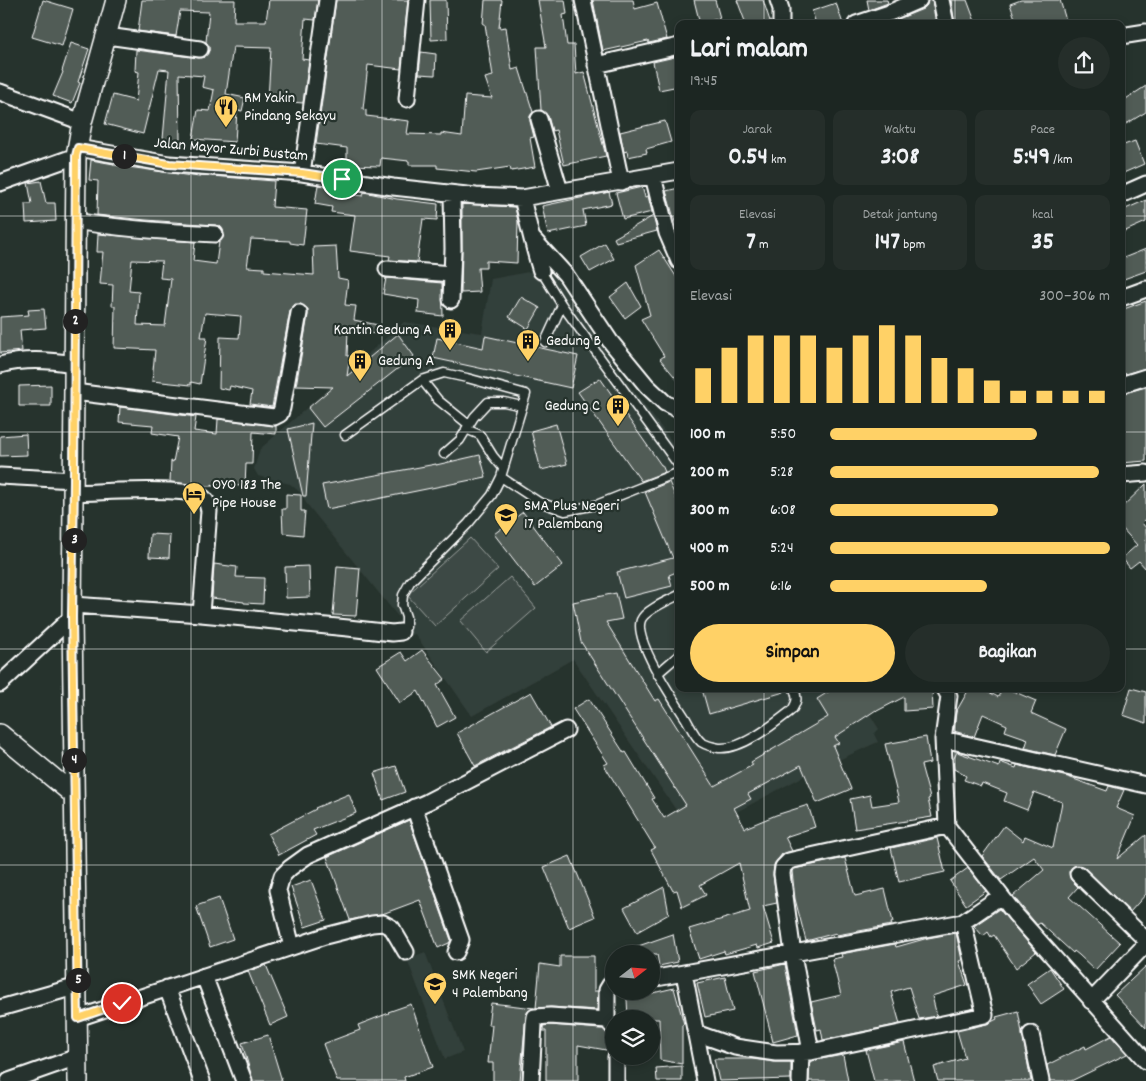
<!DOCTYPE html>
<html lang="id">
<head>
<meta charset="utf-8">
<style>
	:root { --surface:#1c2622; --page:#252e2a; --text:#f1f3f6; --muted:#a0a5a5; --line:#3a4340; --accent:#ffd166 }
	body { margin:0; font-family:Dekko,sans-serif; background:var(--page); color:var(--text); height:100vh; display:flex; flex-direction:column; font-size:19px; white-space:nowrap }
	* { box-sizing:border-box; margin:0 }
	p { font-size:16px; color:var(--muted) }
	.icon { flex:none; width:28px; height:28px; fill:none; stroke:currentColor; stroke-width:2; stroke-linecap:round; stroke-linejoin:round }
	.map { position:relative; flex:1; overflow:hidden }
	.sheet { position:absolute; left:675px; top:20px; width:450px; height:672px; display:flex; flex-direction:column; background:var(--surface); border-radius:10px; box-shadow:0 2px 8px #0003,0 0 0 1px var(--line) }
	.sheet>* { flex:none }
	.needle { width:32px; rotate:73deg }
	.fabs { position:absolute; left:605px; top:945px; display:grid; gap:10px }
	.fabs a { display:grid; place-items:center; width:55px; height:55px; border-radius:50%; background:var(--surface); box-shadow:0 2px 8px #0003,0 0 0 1px var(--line); font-size:25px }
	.pin { position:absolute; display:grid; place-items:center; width:42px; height:42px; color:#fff; margin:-21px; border:2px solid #fff; border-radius:50%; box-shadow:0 1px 5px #0007 }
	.km { position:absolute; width:25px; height:25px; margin:-12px; border-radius:50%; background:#222; color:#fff; font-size:14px; line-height:25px; text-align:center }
	.round { display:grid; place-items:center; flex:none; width:52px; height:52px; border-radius:26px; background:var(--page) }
	.head { display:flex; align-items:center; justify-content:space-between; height:85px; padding:0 15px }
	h1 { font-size:28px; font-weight:700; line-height:38px }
	.metrics { display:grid; grid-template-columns:repeat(3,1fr); gap:8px; height:85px; padding:5px 15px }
	.metrics div { display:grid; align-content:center; border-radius:10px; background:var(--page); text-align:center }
	.metrics b { font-size:25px; font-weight:700 }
	.metrics small { font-size:14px; font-weight:400 }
	.metrics p { font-size:14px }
	.chart { height:140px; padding:10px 15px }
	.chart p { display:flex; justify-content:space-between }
	.chart svg { width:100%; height:90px; margin-top:5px; stroke:var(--accent); stroke-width:6 }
	.button { display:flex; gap:10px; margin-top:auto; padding:10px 15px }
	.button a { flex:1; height:58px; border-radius:30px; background:var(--accent); color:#111; font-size:20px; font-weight:700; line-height:58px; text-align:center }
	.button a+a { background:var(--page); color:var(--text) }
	ul { padding:0 15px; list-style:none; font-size:16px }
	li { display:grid; grid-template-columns:80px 60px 1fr; align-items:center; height:38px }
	li i { height:12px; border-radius:6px; background:var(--accent) }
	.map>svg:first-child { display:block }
</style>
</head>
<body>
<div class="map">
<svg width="1146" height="1081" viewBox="0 0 1146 1081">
	<rect width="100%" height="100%" fill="#26332d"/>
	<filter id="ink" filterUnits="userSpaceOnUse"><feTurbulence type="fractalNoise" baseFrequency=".02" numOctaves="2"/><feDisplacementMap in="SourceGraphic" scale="10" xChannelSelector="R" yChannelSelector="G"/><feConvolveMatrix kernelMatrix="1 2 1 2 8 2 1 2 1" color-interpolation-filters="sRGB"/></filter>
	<g filter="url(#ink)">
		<!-- built -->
		<path fill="#333f3a" d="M549 268 610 359 679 451V689H854L879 729 874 734 878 742 808 774 693 835 573 659 472 716 415 634 404 637 396 625 400 619 306 503 302 494 290 484 258 476 254 469 260 449 404 322 482 333 491 279Z
			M425 952 463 1052 445 1059 407 959Z"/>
		<!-- green -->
		<path fill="#3e4944" stroke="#9ea4a2" d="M470 538 498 569 435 626 407 595Z
			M510 577 536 608 486 652 460 621Z"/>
		<!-- building -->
		<path fill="#515c57" stroke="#fff" fill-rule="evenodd" d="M43 0 73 9 62 46 32 37Z
			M142 0H235L234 21H266L269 0H318L315 20 305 19 302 59 309 60 303 103 268 100 271 48 233 47 226 94 245 98 242 111 237 110 235 142 193 139 198 110 210 111 214 90 202 87 204 76 179 74 180 140 163 139 169 70 159 69 143 134 105 124 113 95 136 101 139 72 135 71 136 50 199 58 204 57 209 51V46L206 42 209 12 180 11 176 36 138 31Z
			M336 0H408L401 69 368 65 363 109 366 110V116L409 121 407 134 441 135V133L462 136 465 96 492 98 485 78 493 76 485 24H483L485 0H502L499 28 506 27 512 70 519 68 533 112 530 116V121L534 137 530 138 535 167 511 171 510 167 476 172 437 168V165H409V161L381 158 380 166 347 165V148L316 144Z
			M430 0H446L447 39 431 40Z
			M538 0H565L567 14 563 15 567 45H574L576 74 584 72 606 156 564 165 556 130 552 131 548 116 541 110 537 47H546Z
			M593 0H633L635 9 657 3 667 39 649 43 648 41 603 51Z
			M694 0H715L720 18 700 24Z
			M737 0H763L771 24H746Z
			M867 0H887L888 3 869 10Z
			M928 0H932L936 24H886L923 9 927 5Z
			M951 0H967L976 24H955Z
			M1021 0H1060L1067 24H1017L1010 4Z
			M836 3 843 24H816L812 11Z
			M71 43 89 49 78 82 80 83 72 103 53 96 63 72 62 71Z
			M421 52 436 54 435 75 419 74Z
			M679 56V86L659 90 653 62Z
			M1146 86V112L1126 124 1121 115V102Z
			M665 121 671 142 646 149 647 153 628 157 627 151 624 152 620 132Z
			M1135 141 1144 164 1121 174V146Z
			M91 160 114 164V165L199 177V175L274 181 272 207 307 210 303 245 290 243V241L251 239 247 267 264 268V271L314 275 313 247 336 246 338 278 348 280 345 305 356 306 354 320 378 325 377 334 348 330 347 356H350L347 376 398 334 414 356 323 427 308 408 333 387 296 386 308 315V309L301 304H295L290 311 272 407 250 404 252 391 230 386 229 390 219 388 220 337 239 338 241 316 205 313 201 337H207L200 384 191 382V385L152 381 155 350 114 348 115 306H112L113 285 100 284 103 252H97L98 234 195 242 193 261 216 264 219 242 224 235 223 230 220 226 215 225 146 220 97 215 98 181 89 180ZM132 260 162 261 160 278 171 279 165 326 137 325 139 292 129 291Z
			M41 181 46 203H55L56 221 26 223 25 204H32L28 183Z
			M318 185 334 187 333 192 363 196 364 192 397 199 438 204 437 220 423 219 417 262 389 260 390 256 350 251 355 215 331 212 332 207 315 204Z
			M642 187 645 197 648 196 652 212 623 219 616 193Z
			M679 188V231L678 232 666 191Z
			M609 192 612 204 583 210 586 226 548 234 542 206Z
			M1146 200V222L1121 233V211Z
			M462 204 515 207 518 221 517 263 486 261V268H478L480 292 461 293 462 249Z
			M653 216 657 231 616 242 614 238Z
			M605 243 614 259 590 272 581 257Z
			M1146 249V271L1121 280V259Z
			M659 250 679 281V382L660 359 664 356 641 319 650 315 636 265Z
			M386 278 442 283 443 316 418 313 419 300 383 294Z
			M628 283 641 306 625 318 610 297Z
			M521 297 540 308 528 329 509 317Z
			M1146 301V368L1121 375V310Z
			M44 309 46 328 20 330 22 351 0 353V317L29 315 28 310Z
			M485 336 578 356 571 388 433 358 437 338 483 348Z
			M600 378 661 465H662L665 472 641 481 578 392Z
			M51 385V406H19V386Z
			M1146 387V461L1121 463V394Z
			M120 407 196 417 194 431 217 434 218 419 276 426V434L253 432 252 464H246L245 486 212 485 213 486H201L170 482 171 461 173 462 178 437 152 433 153 425 119 422Z
			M312 423 306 496H303L288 429Z
			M556 424 567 464 541 470 531 431Z
			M26 434 27 455 0 456V436Z
			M480 455 486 477 327 509 322 485 436 464V465Z
			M669 482 679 505V571L669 575 672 586 624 598 617 572 673 558 645 492Z
			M1146 484V519L1142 523 1146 528V569L1139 561 1130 568 1122 558 1137 545 1121 527V508Z
			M286 494 301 495V511H305L303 535 283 533 282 509H286Z
			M523 512 563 565 535 587 494 534Z
			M150 534 170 535 169 558 149 557Z
			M214 564 237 567 236 577 264 578 263 604 244 603V602L212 598Z
			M309 566 310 597 286 598 285 567Z
			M337 566 360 568 356 616 333 615Z
			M616 593 622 619 606 622 655 701 659 699 714 786 753 765 751 762 828 717 817 699 833 689H932L933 709 904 711V697L877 711 876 710 835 737 839 743 833 746 851 789 817 803 801 765 748 794 751 799 734 808 745 828 776 815 808 805 815 827 785 837 792 851 782 854 774 865 773 875 777 903 763 906 774 943 758 948 757 945 725 954 724 951 699 959 689 929 750 911 739 863 700 885 706 895 682 907 677 890 673 891 651 850 655 848 604 765 608 763 573 709 589 699 624 753 626 752 654 798 652 799 664 818 686 805 581 642 573 602Z
			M422 650 445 679 437 685 455 717 437 727 418 691 400 703 377 667 401 652 407 661Z
			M1131 688 1146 692V723L1123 715Z
			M702 689H784V692L709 714Z
			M969 689H983L998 697 1002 689H1008L1036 701 1031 713 1066 729 1055 755 1025 748 1028 739 1005 731 1007 725 983 714 974 737 954 731 956 712Z
			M531 692 551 727 475 766 457 733Z
			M926 737 930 763 921 765 930 798 928 799 932 817 855 829 850 799 870 795 872 806 899 802 885 744Z
			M957 752 999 767 1000 762 1016 768 1017 765 1068 777 1107 791 1109 786 1124 790 1116 808 1135 816 1117 859 1146 835V894L1130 912 1084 867 1075 865 1071 868 1069 872 1071 880 1078 887 1069 897 1120 943 1095 970 1079 955 1074 951 1073 953 1040 923 1037 925 1013 896 1044 870 1034 857 1001 880 982 856 1004 826 1023 841 1025 836 1053 848 1062 802 1034 792 1027 810 1004 801 1007 793 982 783 981 786 964 780 966 776 954 769 953 760Z
			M396 766 405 792 383 800 374 773Z
			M349 794 356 813 313 830 316 835 279 855 268 834 316 809 315 808Z
			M409 820 451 940 449 943 438 948 420 900 385 913 350 920 327 857Z
			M937 838 945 872 899 882 891 848Z
			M570 856 595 917 569 928 544 867Z
			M845 858 855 896 885 889 893 922 891 923 892 925 837 935 836 933 806 941 795 899 792 871 794 869Z
			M968 868 986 891 966 905 950 881Z
			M311 880 326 920 305 927 291 887Z
			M664 887 669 914 637 932 624 908Z
			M219 898 233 939 210 947 196 906Z
			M999 909 1036 952 1016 968 994 935 991 937 988 932 983 936 974 926Z
			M956 933 962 960 959 961 967 985 932 996 937 1016 919 1019 909 987 891 992 900 1024 823 1040 821 1029 817 1030 811 1002 841 995 832 959 842 957 841 954 895 944 896 947 928 938Z
			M673 934 678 962 659 966 657 954H621V952Z
			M560 956H594V991H598L597 1010 551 1007 536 1008 540 964 560 967Z
			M785 964 798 1035 773 1042 755 971Z
			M266 965 288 1017 270 1025 248 971Z
			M1146 966V1028L1115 995Z
			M1050 968 1064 989 1041 1004 1027 984Z
			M725 977 733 1011 705 1017 697 983Z
			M674 988 684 1024 682 1025V1064L660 1060 659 1019H628L627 999Z
			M491 1003 534 1008 528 1011 526 1016 520 1081H493V1063H488L492 1025H488Z
			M411 1004 433 1067 404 1077 405 1081H337L323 1044 360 1030 358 1025 389 1013 388 1012Z
			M1018 1011 1031 1081H938L934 1067 965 1058 957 1031 987 1024 997 1019 996 1017Z
			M550 1025 600 1029H603L609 1035 606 1050 578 1045V1081H546V1031H543V1026Z
			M268 1035 282 1081H253L242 1043Z
			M1111 1036 1127 1054 1071 1081H1050L1047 1065 1085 1046 1086 1049Z
			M904 1042 914 1081H874L866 1050Z
			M843 1055 848 1081H809L810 1061Z
			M714 1059H752L775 1062H791V1079L719 1081Z
			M682 1066V1081H657L656 1068Z"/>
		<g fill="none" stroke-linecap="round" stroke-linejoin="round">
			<!-- service casing -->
			<g stroke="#fff" stroke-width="11">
				<path id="service" d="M541 271 562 305 679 466
					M545 342 562 305
					M422 380 438 400 469 425
					M466 429 480 435 493 456 503 468
					M345 435 422 380 444 373 467 378 526 394 501 477 492 495 468 524 410 582 403 595 402 605 406 617V627L401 632
					M444 454 460 440 474 417 488 402H504L522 406
					M501 477 539 502 565 511 596 505 679 472
					M679 595C669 600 645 610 641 620 633 640 675 702 686 719 690 726 695 737 701 742 706 745 713 747 719 748 742 750 774 724 792 710 797 702 798 698 794 689
					M657 674 679 655"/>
			</g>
			<!-- minor casing -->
			<g stroke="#fff" stroke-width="19">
				<path id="minor" d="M583 0 621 182
					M778 0 781 9V24
					M941 0 946 24
					M856 24 889 13 919 0
					M107 36 200 49
					M1121 36 1146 32
					M596 65 679 46
					M0 92 82 122
					M407 99 417 0
					M539 119 560 191
					M78 148 169 164 302 173 393 187 476 196 522 198 679 171
					M302 173 327 0
					M653 176 667 233 679 261
					M0 183 76 156
					M1121 195 1146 184
					M522 198C528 222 533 247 541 271
					M75 221C121 229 169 232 215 234
					M533 239 566 275 610 341 647 386 665 403 679 410
					M387 269 452 274
					M1121 298 1146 289
					M451 300 453 249 452 194
					M0 365C24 358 50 360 74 364
					M1121 385 1146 377
					M74 392 274 417 280 414 282 408 299 313
					M1121 475 1146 473
					M0 476 74 480
					M74 493C96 492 188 486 202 497 207 500 208 506 209 511L201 614
					M73 605 201 614 348 628 392 633 401 632
					M0 684 72 617
					M945 689 949 696 943 739 947 826 1015 914 1146 1061
					M943 739 1146 785
					M414 807 461 940 456 952
					M1078 874 1146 940
					M292 947 278 890 282 876 290 868 308 855 427 802 566 730
					M684 973 705 1081
					M204 976 244 1081
					M651 979 963 922 1001 896
					M614 985H610L607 990V1020L614 1028
					M167 988 202 1081
					M1091 1001 1146 944
					M0 1008 78 986
					M78 1018 325 936 372 924 383 923 392 928 406 952
					M696 1033 735 1047 776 1053 811 1052 985 1015 963 922
					M1031 1034 1041 1081
					M811 1052 793 954 782 874 783 867 789 861 797 859 947 826
					M9 1081 77 1057
					M531 1081 534 1024 535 1017 550 1016 607 1020
					M616 1081V1056
					M800 1081 801 1052"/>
			</g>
			<!-- tertiary casing -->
			<g stroke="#fff" stroke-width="22">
				<path id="tertiary" d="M0 734 74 795
					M78 1081 72 617 76 156 82 122 116 0"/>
			</g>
			<!-- service -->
			<use href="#service" stroke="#26332d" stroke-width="8"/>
			<!-- minor -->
			<use href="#minor" stroke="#26332d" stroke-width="15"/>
			<!-- tertiary -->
			<use href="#tertiary" stroke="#26332d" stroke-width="19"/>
		</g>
	</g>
	<g fill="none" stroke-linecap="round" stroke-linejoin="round" filter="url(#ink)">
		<!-- route casing -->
		<g stroke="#fff" stroke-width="10">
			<path id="route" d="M122 1003 78 1018 72 617 74 480 76 156 78 148 169 164 302 173 342 179"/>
		</g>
		<!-- route -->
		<use href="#route" stroke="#ffd166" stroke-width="6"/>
	</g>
	<!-- grid -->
	<path fill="none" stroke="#fff" stroke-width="1" stroke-opacity="0.55" d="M191 0V1081M382 0V1081M573 0V1081M764 0V24M955 0V24M0 216H679M1121 216H1146M0 432H679M1121 432H1146M0 649H679M1121 649H1146M764 689V1081M955 689V1081M0 865H1146"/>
	<!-- icons -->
	<defs>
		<g id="restaurant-pin" transform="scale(1.25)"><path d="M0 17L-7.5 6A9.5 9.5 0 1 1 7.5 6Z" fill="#ffd166" stroke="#26332d"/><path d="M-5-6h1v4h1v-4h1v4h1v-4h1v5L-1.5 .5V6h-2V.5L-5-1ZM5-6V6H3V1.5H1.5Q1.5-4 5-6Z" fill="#111"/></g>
		<g id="building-pin" transform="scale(1.25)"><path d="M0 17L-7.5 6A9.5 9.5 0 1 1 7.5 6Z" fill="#ffd166" stroke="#26332d"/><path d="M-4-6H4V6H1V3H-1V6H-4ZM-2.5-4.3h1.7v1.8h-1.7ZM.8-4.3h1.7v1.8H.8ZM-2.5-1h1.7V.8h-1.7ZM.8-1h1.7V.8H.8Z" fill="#111"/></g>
		<g id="hotel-pin" transform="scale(1.25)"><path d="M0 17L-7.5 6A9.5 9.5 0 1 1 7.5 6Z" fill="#ffd166" stroke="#26332d"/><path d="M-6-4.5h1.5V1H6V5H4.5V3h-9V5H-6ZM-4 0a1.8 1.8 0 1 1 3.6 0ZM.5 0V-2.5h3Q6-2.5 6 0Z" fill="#111"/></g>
		<g id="school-pin" transform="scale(1.25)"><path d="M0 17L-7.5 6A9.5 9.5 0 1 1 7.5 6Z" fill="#ffd166" stroke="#26332d"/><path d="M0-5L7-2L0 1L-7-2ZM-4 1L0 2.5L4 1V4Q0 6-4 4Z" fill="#111"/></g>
	</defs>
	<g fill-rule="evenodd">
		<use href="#restaurant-pin" x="226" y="107"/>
		<use href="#building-pin" x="450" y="330"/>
		<use href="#building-pin" x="528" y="341"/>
		<use href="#building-pin" x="360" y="361"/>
		<use href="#building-pin" x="618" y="406"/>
		<use href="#hotel-pin" x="194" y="494"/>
		<use href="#school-pin" x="506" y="515"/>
		<use href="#school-pin" x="435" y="984"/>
	</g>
	<g text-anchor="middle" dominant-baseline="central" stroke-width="4.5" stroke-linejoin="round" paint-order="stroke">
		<!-- poi labels -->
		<g font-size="16" fill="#fff" stroke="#26332d" text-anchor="start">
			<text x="244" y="98">RM Yakin<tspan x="244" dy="18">Pindang Sekayu</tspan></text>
			<text x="432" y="330" text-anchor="end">Kantin Gedung A</text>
			<text x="546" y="341">Gedung B</text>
			<text x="378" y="361">Gedung A</text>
			<text x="600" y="406" text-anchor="end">Gedung C</text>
			<text x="212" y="485">OYO 183 The<tspan x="212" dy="18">Pipe House</tspan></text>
			<text x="524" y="506">SMA Plus Negeri<tspan x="524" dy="18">17 Palembang</tspan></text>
			<text x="452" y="975">SMK Negeri<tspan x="452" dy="18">4 Palembang</tspan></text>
		</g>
		<!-- street labels -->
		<g font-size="16" fill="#fff" stroke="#26332d">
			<text transform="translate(231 150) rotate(5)">Jalan Mayor Zurbi Bustam</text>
		</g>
	</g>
</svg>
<div class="fabs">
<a><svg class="needle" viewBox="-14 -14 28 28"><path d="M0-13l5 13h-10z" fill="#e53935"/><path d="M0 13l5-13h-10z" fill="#a0a5a5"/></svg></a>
<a><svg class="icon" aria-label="layers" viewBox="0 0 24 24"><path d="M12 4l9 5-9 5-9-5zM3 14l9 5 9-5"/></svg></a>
</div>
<div class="pin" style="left:342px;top:179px;background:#1e9e55"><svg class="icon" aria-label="arrive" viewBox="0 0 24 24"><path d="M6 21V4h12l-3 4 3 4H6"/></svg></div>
<div class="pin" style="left:122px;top:1003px;background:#d93025"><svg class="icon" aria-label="check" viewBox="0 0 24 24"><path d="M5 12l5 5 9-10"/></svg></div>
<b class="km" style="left:124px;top:156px">1</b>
<b class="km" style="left:75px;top:321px">2</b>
<b class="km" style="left:74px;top:540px">3</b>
<b class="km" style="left:74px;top:760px">4</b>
<b class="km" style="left:78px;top:980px">5</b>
<section class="sheet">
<div class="head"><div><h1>Lari malam</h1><p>19:45</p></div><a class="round"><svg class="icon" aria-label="share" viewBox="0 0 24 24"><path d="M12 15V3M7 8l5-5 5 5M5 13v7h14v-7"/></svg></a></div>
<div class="metrics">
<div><p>Jarak</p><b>0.54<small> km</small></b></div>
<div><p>Waktu</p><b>3:08</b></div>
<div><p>Pace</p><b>5:49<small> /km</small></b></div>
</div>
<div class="metrics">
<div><p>Elevasi</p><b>7<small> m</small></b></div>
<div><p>Detak jantung</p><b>147<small> bpm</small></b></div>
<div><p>kcal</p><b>35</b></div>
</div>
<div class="chart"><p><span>Elevasi</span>300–306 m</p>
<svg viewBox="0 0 160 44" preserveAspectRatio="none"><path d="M5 44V27M15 44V17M25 44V11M35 44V11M45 44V11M55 44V17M65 44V11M75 44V6M85 44V11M95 44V22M105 44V27M115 44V33M125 44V38M135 44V38M145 44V38M155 44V38"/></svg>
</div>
<ul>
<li><b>100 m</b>5:50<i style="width:74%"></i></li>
<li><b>200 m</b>5:28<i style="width:96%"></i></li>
<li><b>300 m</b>6:08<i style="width:60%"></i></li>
<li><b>400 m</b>5:24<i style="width:100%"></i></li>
<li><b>500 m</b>6:16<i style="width:56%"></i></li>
</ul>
<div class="button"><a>Simpan</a><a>Bagikan</a></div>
</section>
</div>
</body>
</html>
